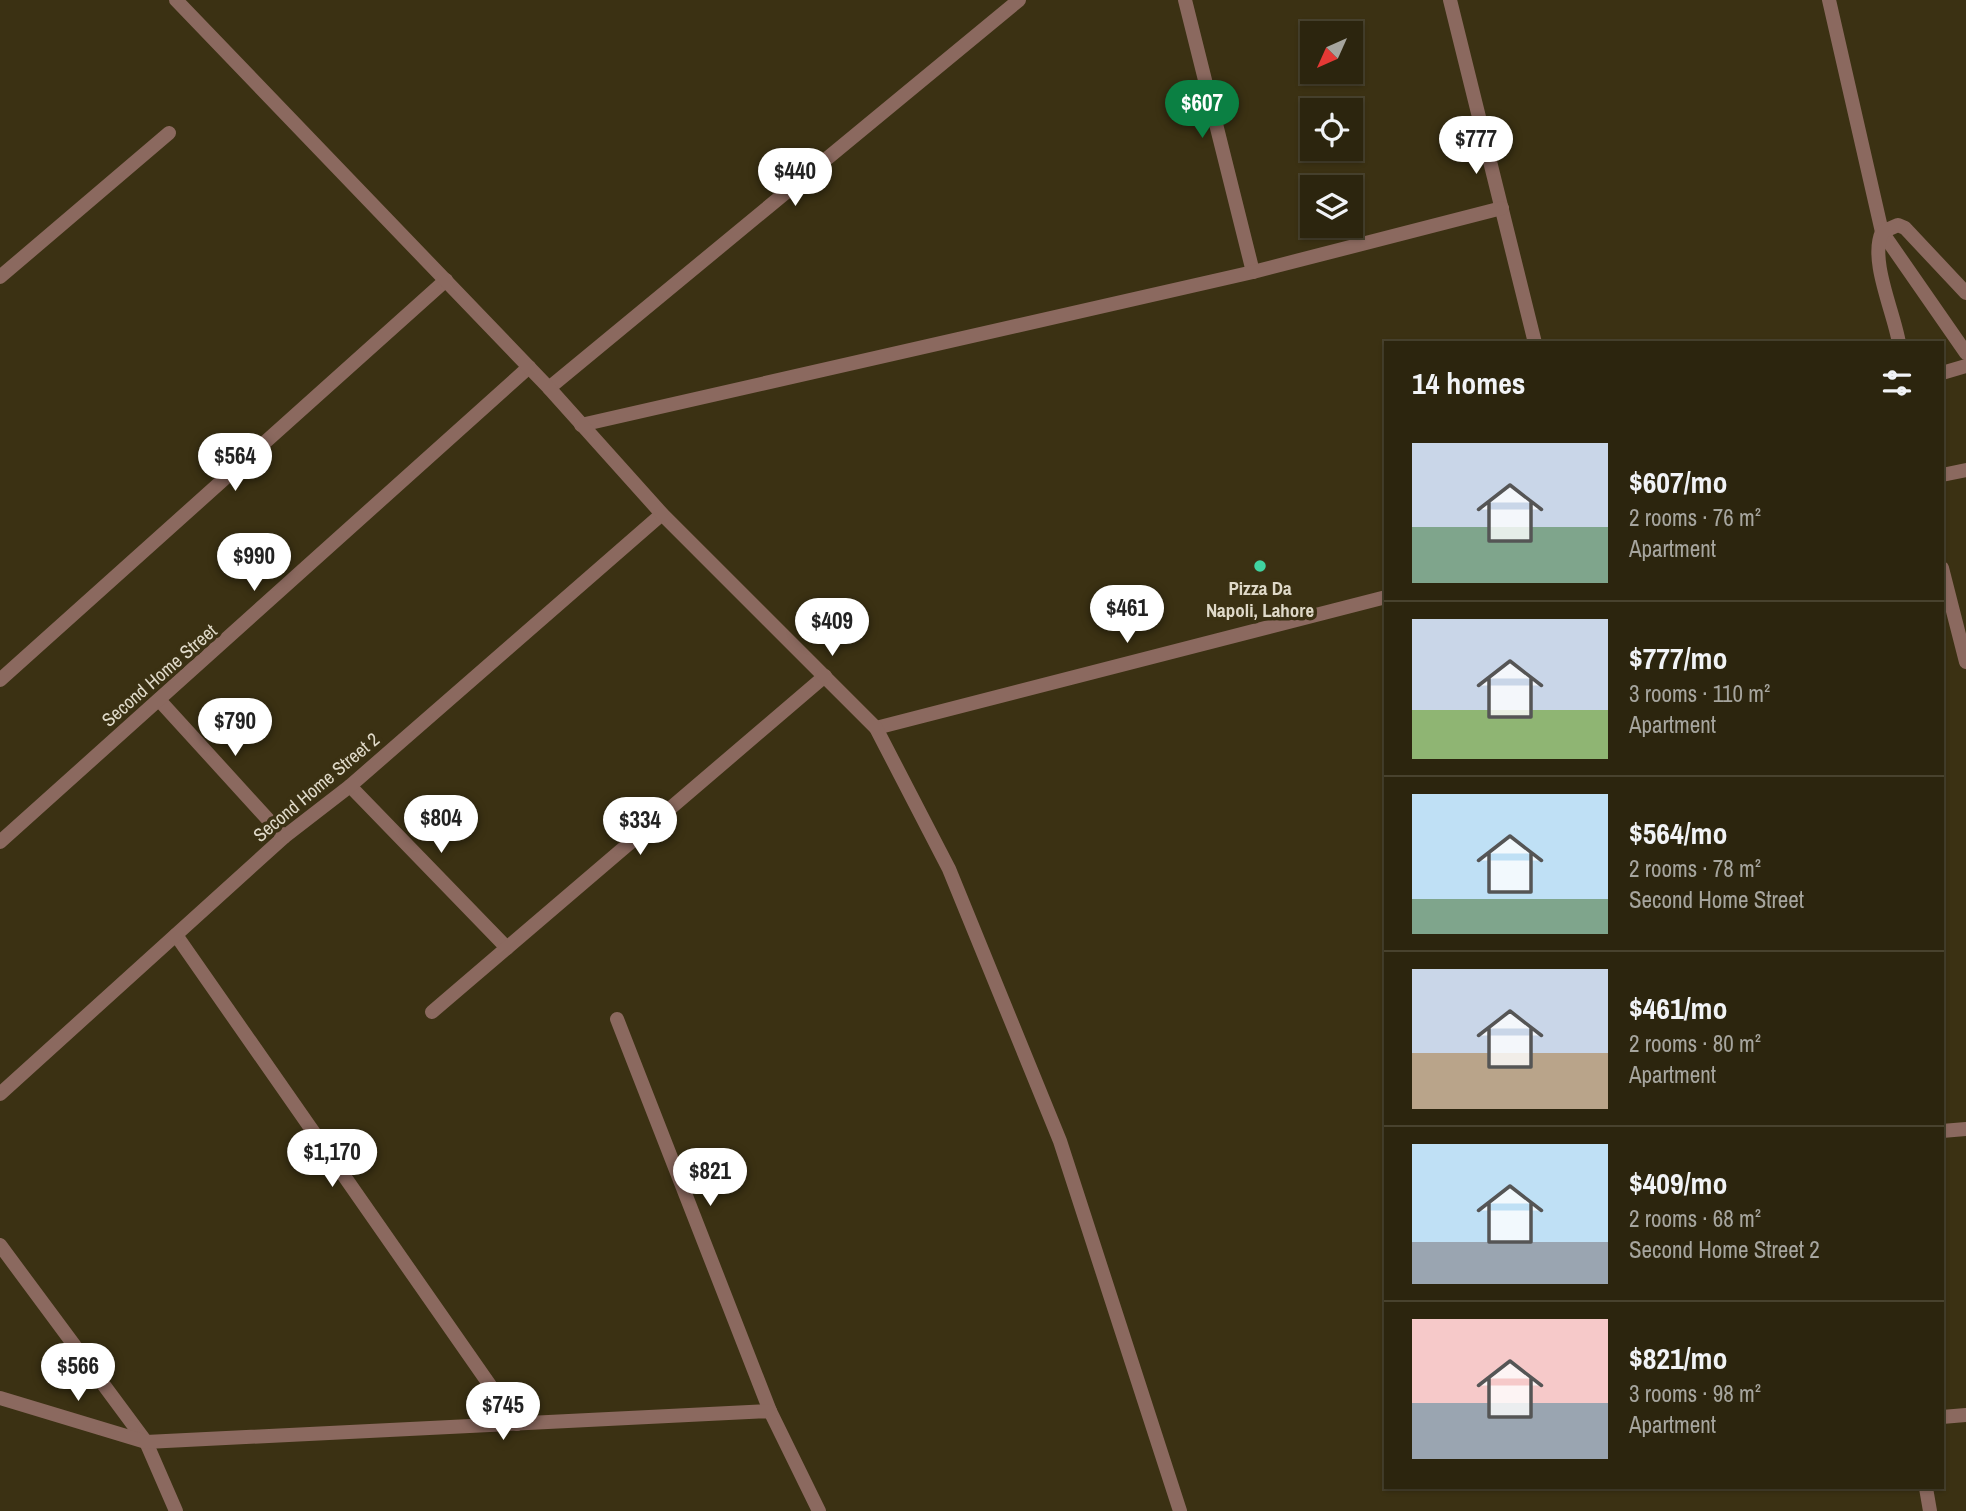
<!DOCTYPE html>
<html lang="en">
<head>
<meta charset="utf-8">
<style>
  body { margin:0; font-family:"Archivo Narrow",sans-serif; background:#342d17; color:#f1f3f6; height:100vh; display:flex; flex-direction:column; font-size:26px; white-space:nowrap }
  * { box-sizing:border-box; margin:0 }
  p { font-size:23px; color:#a6a59e }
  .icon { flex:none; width:38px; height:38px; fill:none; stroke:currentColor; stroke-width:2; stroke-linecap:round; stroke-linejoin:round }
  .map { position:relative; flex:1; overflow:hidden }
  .drawer { position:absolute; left:1384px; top:341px; width:560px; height:1148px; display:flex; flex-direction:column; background:#2c250e; border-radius:0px; box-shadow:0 2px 5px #0004,0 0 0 2px #48422e }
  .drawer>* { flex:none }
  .needle { width:46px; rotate:225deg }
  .controls { position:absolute; left:1300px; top:21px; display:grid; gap:14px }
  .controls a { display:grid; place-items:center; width:63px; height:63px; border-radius:0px; background:#2c250e; box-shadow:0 2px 5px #0004,0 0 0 2px #48422e; font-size:35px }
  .price { position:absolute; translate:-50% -60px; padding:0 16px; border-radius:24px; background:#fff; color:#222; font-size:23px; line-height:46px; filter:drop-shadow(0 2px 4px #0008) }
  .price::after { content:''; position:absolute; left:50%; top:42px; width:21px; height:16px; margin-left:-10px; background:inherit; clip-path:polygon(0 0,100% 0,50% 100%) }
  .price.selected { background:#0b8043; color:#fff }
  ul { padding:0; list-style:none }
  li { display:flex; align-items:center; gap:21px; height:175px; padding:0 28px }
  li+li { border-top:2px solid #48422e }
  li span { display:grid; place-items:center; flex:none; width:196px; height:140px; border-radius:0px; color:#555 }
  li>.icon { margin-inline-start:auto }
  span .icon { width:84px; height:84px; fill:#fffc; stroke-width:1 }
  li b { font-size:30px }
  h2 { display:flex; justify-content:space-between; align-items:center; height:84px; padding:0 28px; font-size:30px }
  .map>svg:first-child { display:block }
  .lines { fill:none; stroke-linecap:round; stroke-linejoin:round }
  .service { stroke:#8b695f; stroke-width:14 }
  .minor { stroke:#8b695f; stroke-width:14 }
  .tertiary { stroke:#8b695f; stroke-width:14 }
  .poi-dot { fill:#40d4a1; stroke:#3b3113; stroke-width:2.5 }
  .labels { text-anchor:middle; stroke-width:7; stroke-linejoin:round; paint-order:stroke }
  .poi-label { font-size:19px; font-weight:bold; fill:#dfd9c8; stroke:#3b3113 }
  .street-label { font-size:19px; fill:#dfd9c8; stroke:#3b3113 }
</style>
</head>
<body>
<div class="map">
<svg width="1966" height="1511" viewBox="0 0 1966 1511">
  <rect width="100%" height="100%" fill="#3b3113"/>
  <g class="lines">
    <!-- service -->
    <path class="service" d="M0,277L169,133"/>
    <!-- minor -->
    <g class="minor">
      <path d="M1185,0L1253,272"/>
      <path d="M1450,0L1535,343"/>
      <path d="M1829,0L1882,232L1966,353"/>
      <path d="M1899,343C1894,312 1869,260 1882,232L1898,225L1905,228L1966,293"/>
      <path d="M1942,373L1966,366"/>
      <path d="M549,388L1019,0"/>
      <path d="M581,425L1253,272L1502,208"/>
      <path d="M1942,475L1966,470"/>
      <path d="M1942,568L1966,662"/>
      <path d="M0,680L446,280"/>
      <path d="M160,701L284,837"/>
      <path d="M876,728L1386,597"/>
      <path d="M350,786L507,948"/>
      <path d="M0,842L529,367"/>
      <path d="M176,935L517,1424"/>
      <path d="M432,1012L825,676"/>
      <path d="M617,1019L770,1411"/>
      <path d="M0,1094L284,837L350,786L662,514"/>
      <path d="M1942,1131L1966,1129"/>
      <path d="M0,1245L146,1442L176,1511"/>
      <path d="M0,1398L146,1442L770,1411L819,1511"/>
      <path d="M1942,1417L1966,1415"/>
      <path d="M1926,1488L1930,1511"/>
    </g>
    <!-- tertiary -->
    <path class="tertiary" d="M176,0L549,388L662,514L876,728L949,869L1060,1141L1180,1511"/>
  </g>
  <!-- markers -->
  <circle class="poi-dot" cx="1260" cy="566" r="7"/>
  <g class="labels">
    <!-- poi labels -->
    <g class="poi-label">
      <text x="1260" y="595">Pizza Da<tspan x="1260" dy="22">Napoli, Lahore</tspan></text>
    </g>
    <!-- street labels -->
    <g class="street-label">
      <text transform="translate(159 675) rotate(-41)" y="7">Second Home Street</text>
      <text transform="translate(316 787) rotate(-40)" y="7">Second Home Street 2</text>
    </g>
  </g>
</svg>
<div class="controls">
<a><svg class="needle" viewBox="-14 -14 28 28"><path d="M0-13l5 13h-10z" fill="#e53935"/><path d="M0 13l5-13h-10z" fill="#a6a59e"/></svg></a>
<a><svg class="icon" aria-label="locate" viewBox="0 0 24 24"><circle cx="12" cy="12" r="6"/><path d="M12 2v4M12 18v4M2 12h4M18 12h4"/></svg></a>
<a><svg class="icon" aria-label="layers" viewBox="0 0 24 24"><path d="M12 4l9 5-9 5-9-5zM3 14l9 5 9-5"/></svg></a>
</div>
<b class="price selected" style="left:1202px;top:140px">$607</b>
<b class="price" style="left:1476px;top:176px">$777</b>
<b class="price" style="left:795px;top:208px">$440</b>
<b class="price" style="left:235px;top:493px">$564</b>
<b class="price" style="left:254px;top:593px">$990</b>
<b class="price" style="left:1127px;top:645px">$461</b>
<b class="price" style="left:832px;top:658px">$409</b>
<b class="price" style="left:235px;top:758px">$790</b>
<b class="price" style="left:441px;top:855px">$804</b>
<b class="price" style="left:640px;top:857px">$334</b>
<b class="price" style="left:332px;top:1189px">$1,170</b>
<b class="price" style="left:710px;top:1208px">$821</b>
<b class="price" style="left:78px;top:1403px">$566</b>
<b class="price" style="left:503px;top:1442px">$745</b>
<section class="drawer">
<h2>14 homes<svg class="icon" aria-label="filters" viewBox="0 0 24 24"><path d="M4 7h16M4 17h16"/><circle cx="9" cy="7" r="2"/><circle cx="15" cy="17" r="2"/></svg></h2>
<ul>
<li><span style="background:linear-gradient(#c9d6e8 60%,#7fa58c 0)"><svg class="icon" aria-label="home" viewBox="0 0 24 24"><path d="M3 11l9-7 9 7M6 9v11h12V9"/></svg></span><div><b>$607/mo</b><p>2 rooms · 76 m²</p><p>Apartment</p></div></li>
<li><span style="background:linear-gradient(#c9d6e8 65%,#8fb573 0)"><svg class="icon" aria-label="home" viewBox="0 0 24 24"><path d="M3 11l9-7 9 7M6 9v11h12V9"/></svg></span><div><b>$777/mo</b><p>3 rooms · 110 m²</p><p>Apartment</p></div></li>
<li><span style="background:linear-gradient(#bfe0f5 75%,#7fa58c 0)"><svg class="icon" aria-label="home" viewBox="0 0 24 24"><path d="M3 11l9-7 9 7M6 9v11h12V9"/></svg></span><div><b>$564/mo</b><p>2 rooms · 78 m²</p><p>Second Home Street</p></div></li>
<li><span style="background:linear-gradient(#c9d6e8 60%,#b9a48a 0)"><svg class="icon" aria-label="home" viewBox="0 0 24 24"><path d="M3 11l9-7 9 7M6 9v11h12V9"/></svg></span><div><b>$461/mo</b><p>2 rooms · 80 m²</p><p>Apartment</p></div></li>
<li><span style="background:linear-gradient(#bfe0f5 70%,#9aa5b1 0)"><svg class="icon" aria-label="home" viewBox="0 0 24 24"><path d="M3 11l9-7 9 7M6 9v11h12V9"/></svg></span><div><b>$409/mo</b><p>2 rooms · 68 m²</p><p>Second Home Street 2</p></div></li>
<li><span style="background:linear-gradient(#f6c9c9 60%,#9aa5b1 0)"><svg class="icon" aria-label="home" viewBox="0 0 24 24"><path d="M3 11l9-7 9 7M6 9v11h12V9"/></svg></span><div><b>$821/mo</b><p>3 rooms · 98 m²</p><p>Apartment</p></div></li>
</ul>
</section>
</div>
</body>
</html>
